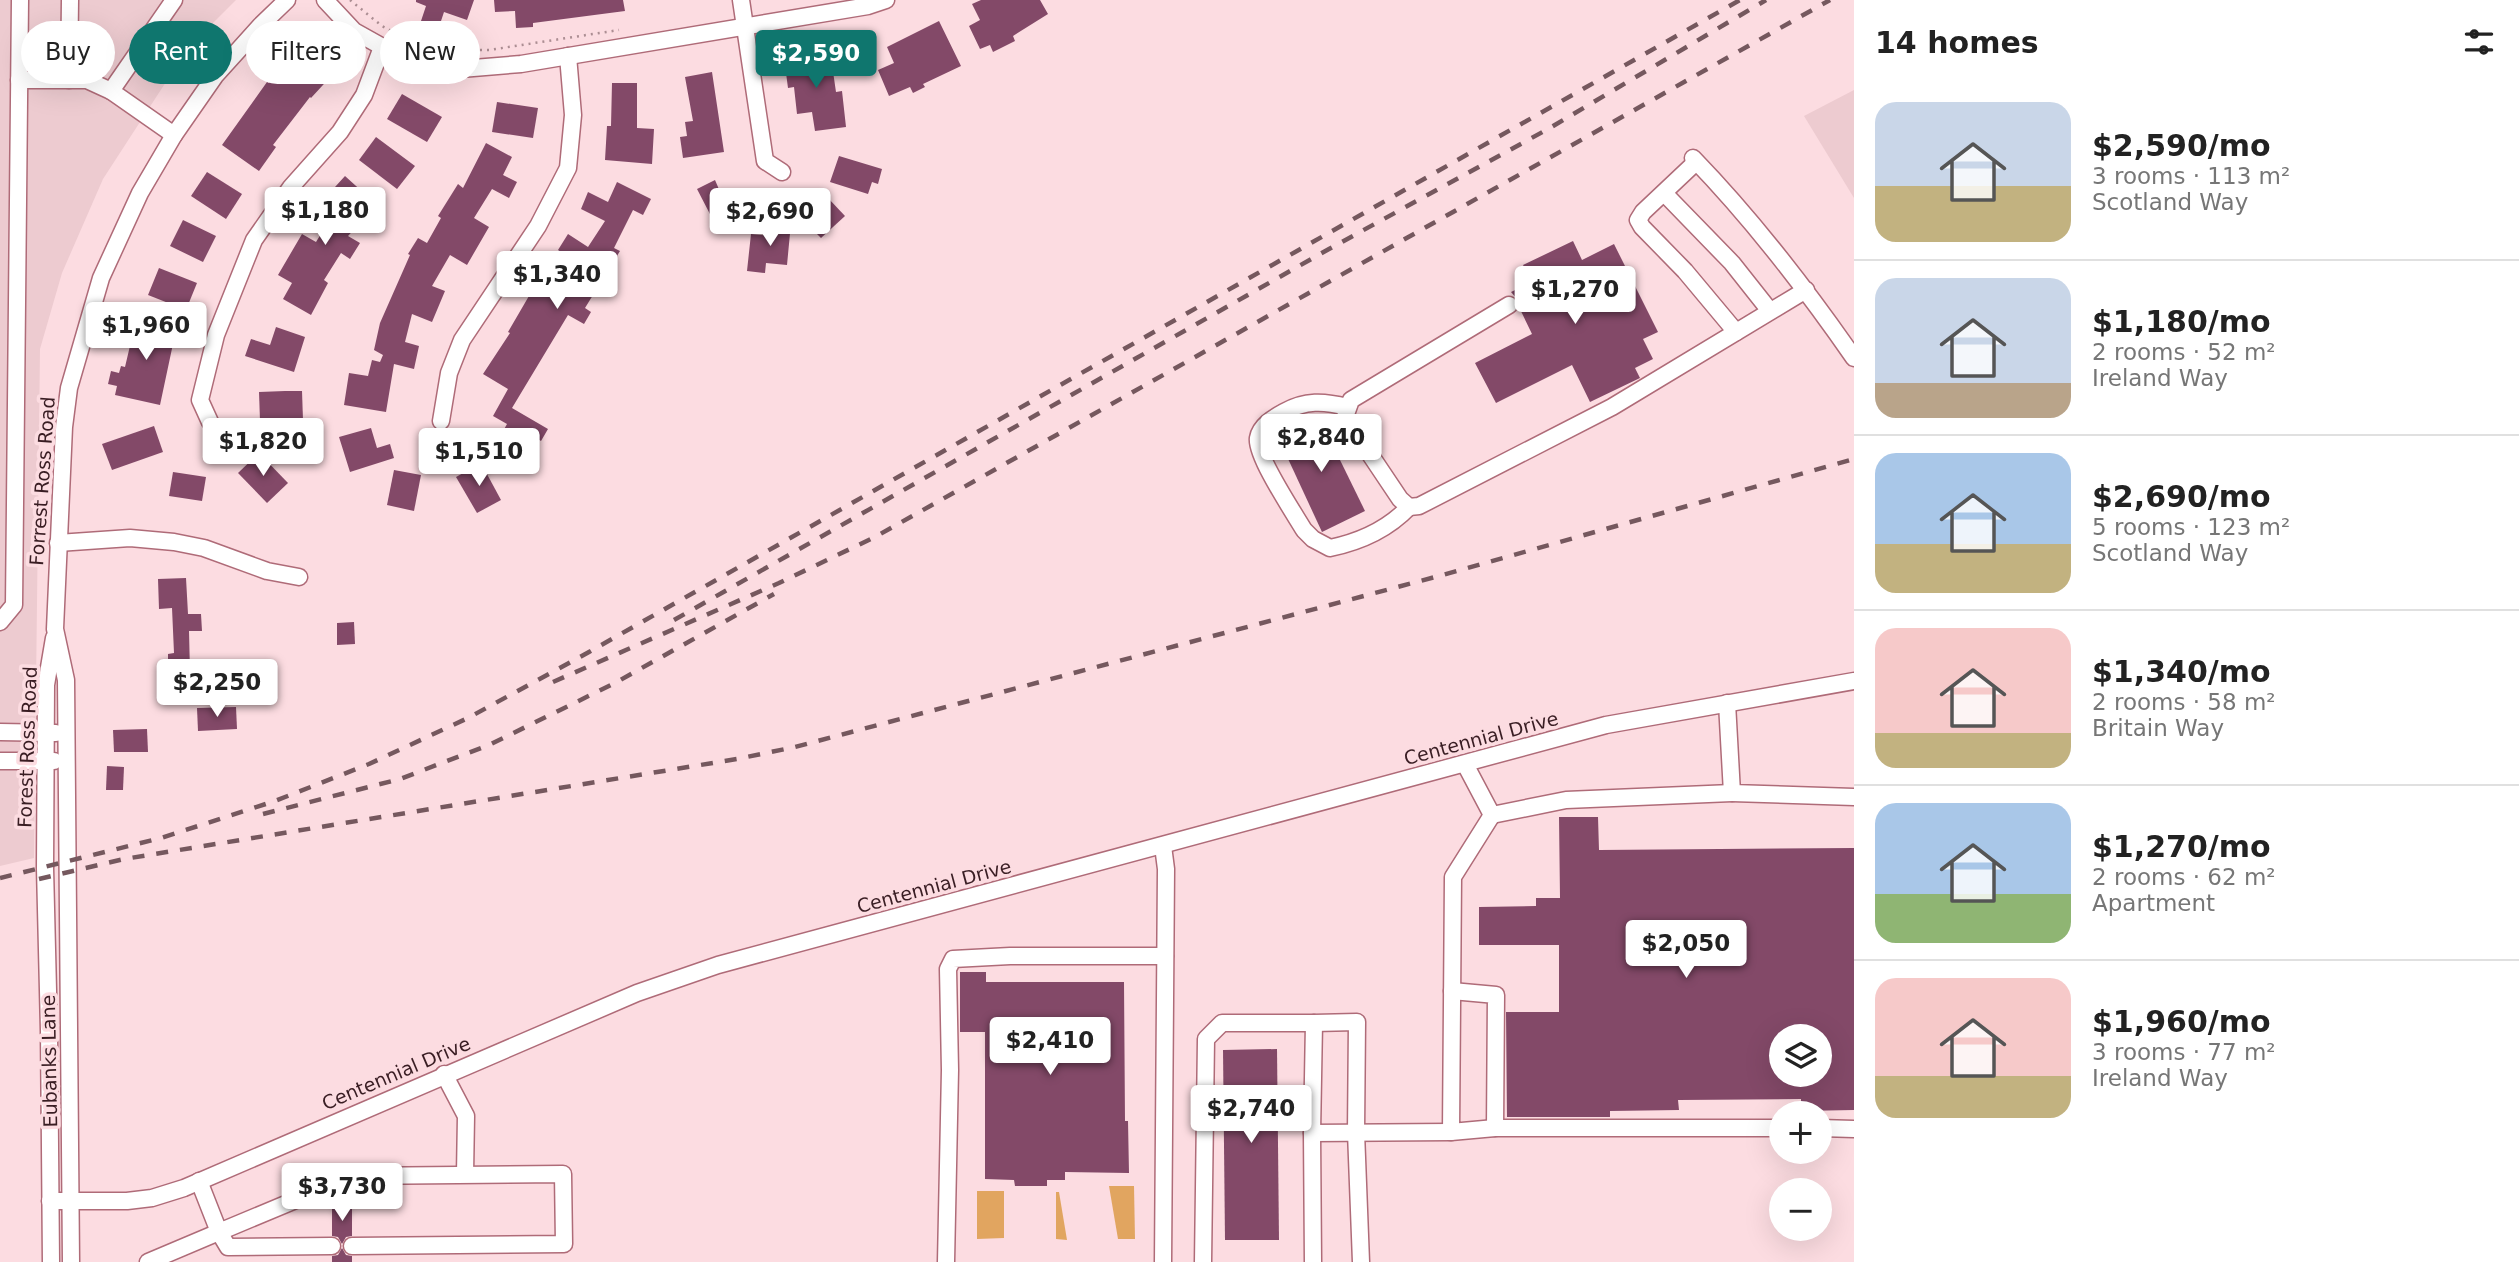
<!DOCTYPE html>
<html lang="en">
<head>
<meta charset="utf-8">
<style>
  body { margin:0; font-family:"DejaVu Sans",sans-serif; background:#f6f6f6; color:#222; height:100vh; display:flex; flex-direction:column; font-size:26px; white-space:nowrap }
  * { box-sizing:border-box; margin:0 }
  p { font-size:23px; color:#767676 }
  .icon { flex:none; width:38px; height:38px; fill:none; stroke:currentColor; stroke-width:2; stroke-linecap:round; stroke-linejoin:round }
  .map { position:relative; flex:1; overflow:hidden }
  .side { display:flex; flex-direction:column; background:#fff; width:665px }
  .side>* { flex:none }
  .guide { position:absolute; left:21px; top:21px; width:665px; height:63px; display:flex; gap:14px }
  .fabs { position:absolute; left:1769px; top:1024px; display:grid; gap:14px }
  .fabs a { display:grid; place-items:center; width:63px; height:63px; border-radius:50%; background:#fff; box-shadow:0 7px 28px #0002; font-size:35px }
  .price { position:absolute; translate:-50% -60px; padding:0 16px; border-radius:7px; background:#fff; color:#222; font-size:23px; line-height:46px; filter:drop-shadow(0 2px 4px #0008) }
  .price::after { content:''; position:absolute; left:50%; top:42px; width:21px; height:16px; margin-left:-10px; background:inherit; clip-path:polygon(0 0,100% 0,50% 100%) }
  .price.on { background:#0f766e; color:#fff }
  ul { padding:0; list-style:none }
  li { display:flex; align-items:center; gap:21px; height:175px; padding:0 21px }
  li+li { border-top:2px solid #e0e0e0 }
  li span { display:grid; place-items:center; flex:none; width:196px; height:140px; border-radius:21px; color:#555 }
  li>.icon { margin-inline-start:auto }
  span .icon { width:84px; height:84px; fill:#fffc; stroke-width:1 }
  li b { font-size:30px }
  h2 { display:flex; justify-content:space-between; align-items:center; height:84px; padding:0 21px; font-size:30px }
  .pill { padding:0 24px; border-radius:32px; background:#fff; box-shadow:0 7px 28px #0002; font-size:24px; line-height:63px }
  .pill.on { background:#0f766e; color:#fff }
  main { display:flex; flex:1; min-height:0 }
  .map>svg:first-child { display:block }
  .built { fill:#edcbd0 }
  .green { fill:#e1a560 }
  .building { fill:#834968; fill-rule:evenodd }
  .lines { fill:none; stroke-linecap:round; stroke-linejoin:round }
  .minor-casing { stroke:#af6b78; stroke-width:19 }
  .path { stroke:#ac8e93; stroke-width:2.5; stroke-dasharray:2 5; stroke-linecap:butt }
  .minor { stroke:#fff; stroke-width:16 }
  .rail { stroke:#75585e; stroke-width:4.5; stroke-dasharray:12 12; stroke-linecap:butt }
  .labels { text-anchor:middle; stroke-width:7; stroke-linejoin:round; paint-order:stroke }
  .street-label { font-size:19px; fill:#391d23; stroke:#fcdce1 }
</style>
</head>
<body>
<main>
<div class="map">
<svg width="1854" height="1262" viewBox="0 0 1854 1262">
  <rect width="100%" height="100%" fill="#fcdce1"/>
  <!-- built -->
  <g class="built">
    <path d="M0,0H236L188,48L103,179L62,273L40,349L34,858L0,866Z"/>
    <path d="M1854,90V198L1804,116Z"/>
  </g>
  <!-- green -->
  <g class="green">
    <path d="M1109,1186H1134L1135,1239H1118Z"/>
    <path d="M977,1191H1004V1238L977,1239Z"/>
    <path d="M1056,1192H1059L1067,1240L1056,1239Z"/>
  </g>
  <!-- building -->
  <g class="building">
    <path d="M416,0H474L467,20L444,12L438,30L420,24L426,6L416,2Z"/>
    <path d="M494,0H623L625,11L533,23V27L516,28L515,11L495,12Z"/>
    <path d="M981,0H1040L1048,14L1013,36L1015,41L993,52L990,45L980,49L969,26L980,20L972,4Z"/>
    <path d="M939,21L961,66L923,84L925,87L913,93L910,87L889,96L878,70L894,63L887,47Z"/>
    <path d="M302,45L334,73L311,98L310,97L273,145L276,147L259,171L222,145L267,82L269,83Z"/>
    <path d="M830,51L836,92L842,91L846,127L815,131L812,112L797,114L794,87L788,88L784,58Z"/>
    <path d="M712,72L724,152L683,158L680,137L687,136L685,122L693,121L685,77Z"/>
    <path d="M612,83H637V128L654,129L652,164L605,160L607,126H611Z"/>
    <path d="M402,94L442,117L427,142L387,119Z"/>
    <path d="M497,102L538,108L533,138L492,132Z"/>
    <path d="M376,137L415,166L397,189L359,160Z"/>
    <path d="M486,143L512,157L503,175L517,182L509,198L492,189L474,218L489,227L467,265L450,255L432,286L445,291L432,322L412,314L405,342L419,346L414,369L394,364L386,412L344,405L349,373L368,376L372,360L380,362L383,355L374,350L380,323L410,255L408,254L418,238L427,243L441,218L438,216L458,184L463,188Z"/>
    <path d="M839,156L882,169L878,184L872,182L868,194L830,182Z"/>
    <path d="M207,172L242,194L226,219L191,196Z"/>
    <path d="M345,176L377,205L348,236L360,243L350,259L341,253L324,280L328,283L311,315L283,299L292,283L278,275L302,234L316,242L337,208L325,198Z"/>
    <path d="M715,180L721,194L733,188L741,204L712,218L697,189Z"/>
    <path d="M617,182L651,199L643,215L633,210L614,248L620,251L585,308L591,312L584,324L568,315L512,408L548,429L541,441L534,437L522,457L497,442L507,424L493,416L508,389L483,374L510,333L508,332L540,277L561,289L576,262L558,250L568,234L588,247L605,221L581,209L588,192L608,202Z"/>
    <path d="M828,198L845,216L821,238L804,221Z"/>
    <path d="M183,220L216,236L203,262L170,246Z"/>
    <path d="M775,222L791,223L787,265L766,263L765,273L747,271L751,234L773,236Z"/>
    <path d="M1573,241L1582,260L1614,244L1658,332L1643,339L1653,359L1635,368L1640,378L1590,402L1572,365L1496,403L1475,363L1532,334L1519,307L1518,300L1511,292L1532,282L1523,265Z"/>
    <path d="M159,268L197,283L186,310L148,295Z"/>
    <path d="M137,316L177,325L160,405L115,395L117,386L108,384L111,371L119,373L121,366L125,367Z"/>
    <path d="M276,327L305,337L294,372L245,356L251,339L270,345Z"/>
    <path d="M285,391H302L303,420L260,421L259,392Z"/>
    <path d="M1318,415L1365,511L1322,532L1277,435Z"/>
    <path d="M154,426L163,452L112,470L102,444Z"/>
    <path d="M371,428L377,448L390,444L394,458L350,472L339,437Z"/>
    <path d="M259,453L288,483L267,503L238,473Z"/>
    <path d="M481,463L501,500L477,513L456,477Z"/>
    <path d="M394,470L421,475L414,511L387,505Z"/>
    <path d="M173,472L206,477L202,501L169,496Z"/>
    <path d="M186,578L188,614H201L202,631H189L190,672H168V654L174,653L172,608L159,609L158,579Z"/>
    <path d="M354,622L355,644L337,645V623Z"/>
    <path d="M236,707L237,729L198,731L197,708Z"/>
    <path d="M147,729L148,752H114L113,730Z"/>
    <path d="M107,766L124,767L123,790H106Z"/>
    <path d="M1559,817H1598L1599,850L1854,848V1110L1801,1111V1099L1678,1100L1679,1110L1610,1111V1117H1507L1506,1012H1559V945H1479V907L1536,906V898H1560ZM1782,1036H1820V1074H1782Z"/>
    <path d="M960,972H986V982H1124L1125,1121H1128L1129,1173L1065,1172V1180H1047V1186H1015L1014,1180L985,1179V1032H960Z"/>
    <path d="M1277,1049L1279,1240H1225L1223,1050Z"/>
    <path d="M332,1207H352V1236L346,1237L342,1244L338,1237L332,1236Z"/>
    <path d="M342,1248L346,1255L352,1256V1262H332V1256L338,1255Z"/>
  </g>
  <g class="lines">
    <!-- minor casing -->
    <g class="minor-casing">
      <g id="minor">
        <path d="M325,0L354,31L397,55L461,69L521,64L868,6L886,0"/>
        <path d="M741,0L765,161L782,172"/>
        <path d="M19,80H87L111,91"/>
        <path d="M69,80L70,0"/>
        <path d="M174,135L111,91L174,0"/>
        <path d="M1693,158C1754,221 1804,286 1854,358"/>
        <path d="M1696,162L1643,212L1638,220L1642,227L1685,271L1736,332"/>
        <path d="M1664,193L1732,263L1770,311"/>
        <path d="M1509,305L1351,400L1345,417L1400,499L1409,507L1419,506L1612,407L1806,290"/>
        <path d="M1347,407C1324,401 1305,400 1284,412C1273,418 1260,426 1258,438C1255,455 1294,513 1304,530L1313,539L1330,548C1359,542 1388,529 1409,507"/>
        <path d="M441,421L449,373L462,340L538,226L568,168L573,115L568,56"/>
        <path d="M210,422L200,400L216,335L254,240L291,187L340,132L364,95L382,47"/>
        <path d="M58,543L130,538L174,542L204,548L267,571L299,577"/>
        <path d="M0,622L14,605L20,0"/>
        <path d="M1727,703L1732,793L1854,797"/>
        <path d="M0,732L56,733"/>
        <path d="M0,761H54"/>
        <path d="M1465,764L1492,815L1453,877L1451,1132L1495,1128H1782"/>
        <path d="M1492,815L1566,800L1732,793"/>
        <path d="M1452,991L1496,995L1495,1128"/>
        <path d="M1314,1023L1357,1022L1356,1132L1361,1262"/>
        <path d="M444,1074L466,1116L465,1174"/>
        <path d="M1820,1128L1854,1129"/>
        <path d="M1312,1133L1313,1262"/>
        <path d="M199,1181L219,1232L353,1176L563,1174L564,1244L352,1246"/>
        <path d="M50,1201H127L152,1198L184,1188L637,993L718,965L1606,725L1854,681"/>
        <path d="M51,1262L49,1031L45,868L46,685L54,638"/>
        <path d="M71,1262L66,680L55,629L64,427L69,388L101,278L140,193L174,135L215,76L260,26L287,0"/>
        <path d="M148,1262L219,1232L228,1247L332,1246"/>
        <path d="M946,1262L950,1070L948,969L953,959L1010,956H1165"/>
        <path d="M1163,1262L1166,869L1163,846"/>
        <path d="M1203,1262L1206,1039L1222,1023H1314L1312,1133L1451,1132"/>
      </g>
    </g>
    <!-- path -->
    <g class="path">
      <path d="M350,0L382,26L411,41"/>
      <path d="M452,50H489L619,30"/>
    </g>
    <!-- minor -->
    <use href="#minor" class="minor"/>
    <!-- rail -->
    <g class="rail">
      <path d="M674,620L1329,249L1548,129L1766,0"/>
      <path d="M553,682L779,583L875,537L1830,0"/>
      <path d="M263,814L400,779L489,745L615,683L774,594"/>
      <path d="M0,878L161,838L275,801L369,764L468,718L589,652L1740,0"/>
      <path d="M39,879L124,859L737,759L795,747L1439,576L1854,459"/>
    </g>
  </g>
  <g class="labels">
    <!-- street labels -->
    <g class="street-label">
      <text transform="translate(42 481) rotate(-86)" y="7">Forrest Ross Road</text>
      <text transform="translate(1481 738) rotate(-15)" y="7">Centennial Drive</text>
      <text transform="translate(27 747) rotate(-88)" y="7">Forest Ross Road</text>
      <text transform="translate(934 886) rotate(-15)" y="7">Centennial Drive</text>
      <text transform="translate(49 1061) rotate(-91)" y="7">Eubanks Lane</text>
      <text transform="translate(396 1073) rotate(-23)" y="7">Centennial Drive</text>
    </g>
  </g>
</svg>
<div class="fabs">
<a><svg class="icon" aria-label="layers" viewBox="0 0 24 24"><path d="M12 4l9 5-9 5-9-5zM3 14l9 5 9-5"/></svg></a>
<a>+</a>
<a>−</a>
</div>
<b class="price on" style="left:816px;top:90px">$2,590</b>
<b class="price" style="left:325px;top:247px">$1,180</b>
<b class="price" style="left:770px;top:248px">$2,690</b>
<b class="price" style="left:557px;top:311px">$1,340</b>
<b class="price" style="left:1575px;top:326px">$1,270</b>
<b class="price" style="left:146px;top:362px">$1,960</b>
<b class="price" style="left:1321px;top:474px">$2,840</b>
<b class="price" style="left:263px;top:478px">$1,820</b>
<b class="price" style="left:479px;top:488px">$1,510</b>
<b class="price" style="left:217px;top:719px">$2,250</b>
<b class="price" style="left:1686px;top:980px">$2,050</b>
<b class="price" style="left:1050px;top:1077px">$2,410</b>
<b class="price" style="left:1251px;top:1145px">$2,740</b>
<b class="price" style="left:342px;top:1223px">$3,730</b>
<div class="guide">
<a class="pill">Buy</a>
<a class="pill on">Rent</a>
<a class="pill">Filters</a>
<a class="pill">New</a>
</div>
</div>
<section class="side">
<h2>14 homes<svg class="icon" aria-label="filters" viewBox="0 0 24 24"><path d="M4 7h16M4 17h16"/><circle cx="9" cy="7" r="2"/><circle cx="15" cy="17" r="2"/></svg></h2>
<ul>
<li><span style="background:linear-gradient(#c9d6e8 60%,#c2b280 0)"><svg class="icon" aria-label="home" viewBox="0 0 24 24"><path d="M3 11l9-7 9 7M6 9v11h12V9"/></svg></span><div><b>$2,590/mo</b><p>3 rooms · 113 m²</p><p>Scotland Way</p></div></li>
<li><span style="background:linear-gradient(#c9d6e8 75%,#b9a48a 0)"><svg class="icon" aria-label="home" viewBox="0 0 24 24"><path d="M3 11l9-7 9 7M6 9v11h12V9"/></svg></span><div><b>$1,180/mo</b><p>2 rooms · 52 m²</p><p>Ireland Way</p></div></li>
<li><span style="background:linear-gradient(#a9c7e8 65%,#c2b280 0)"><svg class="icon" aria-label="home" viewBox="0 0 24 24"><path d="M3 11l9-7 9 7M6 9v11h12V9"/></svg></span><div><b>$2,690/mo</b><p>5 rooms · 123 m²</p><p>Scotland Way</p></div></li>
<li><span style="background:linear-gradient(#f6c9c9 75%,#c2b280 0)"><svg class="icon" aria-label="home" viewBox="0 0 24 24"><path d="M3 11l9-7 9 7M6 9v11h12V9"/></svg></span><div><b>$1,340/mo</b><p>2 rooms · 58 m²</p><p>Britain Way</p></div></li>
<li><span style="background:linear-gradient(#a9c7e8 65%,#8fb573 0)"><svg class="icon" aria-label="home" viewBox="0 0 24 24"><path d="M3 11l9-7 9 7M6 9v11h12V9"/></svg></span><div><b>$1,270/mo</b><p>2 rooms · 62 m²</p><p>Apartment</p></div></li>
<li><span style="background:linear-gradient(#f6c9c9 70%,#c2b280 0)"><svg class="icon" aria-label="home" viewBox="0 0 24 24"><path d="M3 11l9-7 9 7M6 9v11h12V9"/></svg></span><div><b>$1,960/mo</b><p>3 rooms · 77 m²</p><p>Ireland Way</p></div></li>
</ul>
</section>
</main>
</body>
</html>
